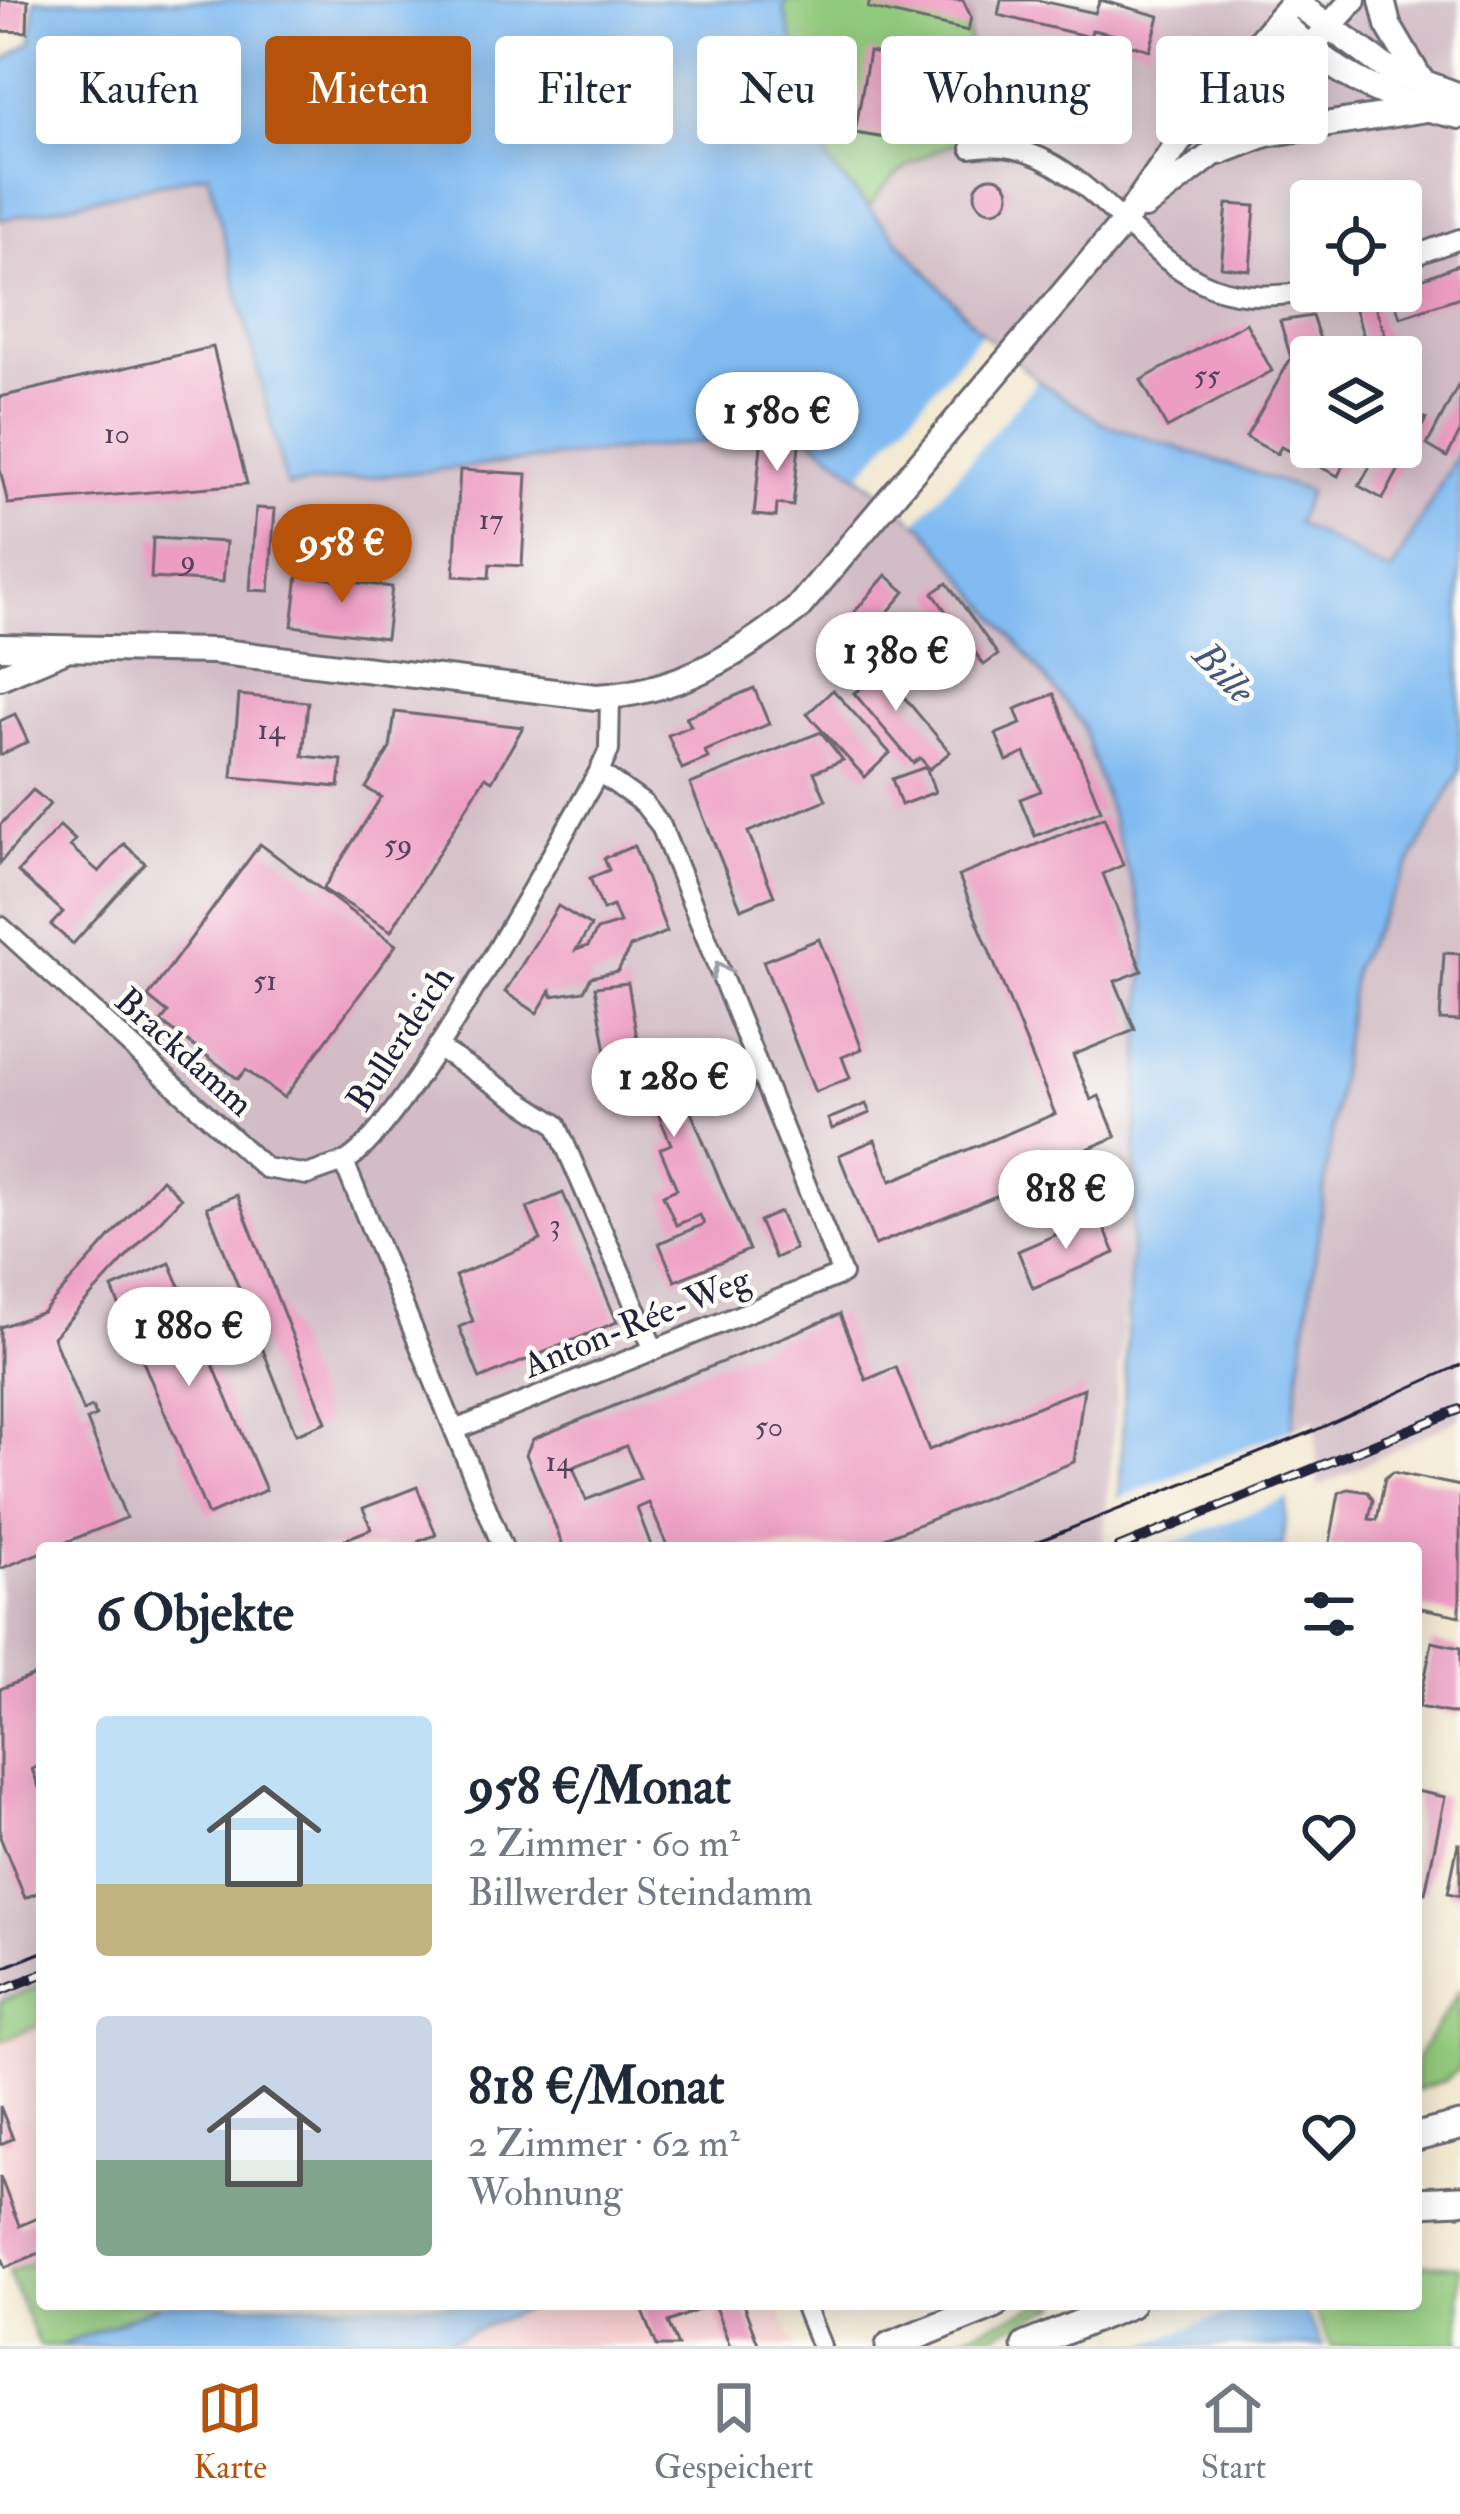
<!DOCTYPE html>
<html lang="de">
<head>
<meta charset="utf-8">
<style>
  body { margin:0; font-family:"IM FELL Double Pica",serif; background:#f2f2f3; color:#1f2937; height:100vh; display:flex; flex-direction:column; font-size:45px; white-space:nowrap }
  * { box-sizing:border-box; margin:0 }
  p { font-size:39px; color:#747a83 }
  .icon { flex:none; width:66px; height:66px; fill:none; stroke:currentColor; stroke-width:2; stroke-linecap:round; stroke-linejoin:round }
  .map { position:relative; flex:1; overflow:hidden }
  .panel { position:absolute; left:36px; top:1542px; width:1386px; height:768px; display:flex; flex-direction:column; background:#fff; border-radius:12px; box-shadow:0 6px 30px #0003 }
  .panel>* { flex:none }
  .banner { position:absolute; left:36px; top:36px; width:1389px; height:108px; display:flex; gap:24px }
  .fabs { position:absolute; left:1290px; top:180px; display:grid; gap:24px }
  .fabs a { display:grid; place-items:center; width:132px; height:132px; border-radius:12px; background:#fff; box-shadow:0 6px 30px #0003; font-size:60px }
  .price { position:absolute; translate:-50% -102px; padding:0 27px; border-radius:42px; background:#fff; color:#222; font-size:39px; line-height:78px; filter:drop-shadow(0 3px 6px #0008) }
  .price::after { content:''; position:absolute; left:50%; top:72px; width:36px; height:27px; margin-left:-18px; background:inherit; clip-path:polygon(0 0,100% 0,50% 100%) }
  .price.selected { background:#b45309; color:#fff }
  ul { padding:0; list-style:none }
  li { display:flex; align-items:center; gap:36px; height:300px; padding:0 60px }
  li span { display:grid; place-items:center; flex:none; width:336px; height:240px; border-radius:12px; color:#555 }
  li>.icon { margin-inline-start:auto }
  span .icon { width:144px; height:144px; fill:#fffc; stroke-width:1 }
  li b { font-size:51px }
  h2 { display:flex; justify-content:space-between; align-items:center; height:144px; padding:0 60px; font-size:51px }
  .tag { padding:0 42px; border-radius:12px; background:#fff; box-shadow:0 6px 30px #0003; font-size:42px; line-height:108px }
  .tag.selected { background:#b45309; color:#fff }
  .tab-bar { display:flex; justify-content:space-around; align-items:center; height:168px; border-top:3px solid #e0e1e3; background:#fff; font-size:33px; color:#747a83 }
  .tab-bar a { display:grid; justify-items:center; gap:6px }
  .tab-bar .selected { color:#b45309 }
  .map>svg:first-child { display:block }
  .built { fill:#f7cfd1 }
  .industrial { fill:#d2bdc6; fill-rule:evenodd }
  .green { fill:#92ca7d; stroke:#5a765c; stroke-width:3 }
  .water { fill:#81bbf2; stroke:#526e96; stroke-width:3 }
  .pier { fill:#f3e9d1 }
  .building { fill:#ed9cc2; fill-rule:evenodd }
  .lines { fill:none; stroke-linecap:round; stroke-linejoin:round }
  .street-casing { stroke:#6b6870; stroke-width:24 }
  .secondary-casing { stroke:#6b6870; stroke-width:30 }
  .primary-casing { stroke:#6b6870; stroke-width:33 }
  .street { stroke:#fff; stroke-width:18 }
  .secondary { stroke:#fff; stroke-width:24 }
  .primary { stroke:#fff; stroke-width:27 }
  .tram { stroke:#22223b; stroke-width:3 }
  .rail-casing { stroke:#22223b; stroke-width:10 }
  .rail { stroke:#fdfcf7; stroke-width:6; stroke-dasharray:18; stroke-linecap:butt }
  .oneway { stroke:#9c9ca7 }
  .labels { text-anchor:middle; stroke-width:9; stroke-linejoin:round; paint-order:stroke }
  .number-label { font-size:30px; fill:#55405d }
  .street-label { font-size:36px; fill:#22223b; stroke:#fdfcf7 }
  .water-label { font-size:39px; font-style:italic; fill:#43587b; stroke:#fdfcf7 }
</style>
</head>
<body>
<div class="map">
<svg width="1460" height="2346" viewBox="0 0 1460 2346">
  <rect width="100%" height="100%" fill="#fdfcf7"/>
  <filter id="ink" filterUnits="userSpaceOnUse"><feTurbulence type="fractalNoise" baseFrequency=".00833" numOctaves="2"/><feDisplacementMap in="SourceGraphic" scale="24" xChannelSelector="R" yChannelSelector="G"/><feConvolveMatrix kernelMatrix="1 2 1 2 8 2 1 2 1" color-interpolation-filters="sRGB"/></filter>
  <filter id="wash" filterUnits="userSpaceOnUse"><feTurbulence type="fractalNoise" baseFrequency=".004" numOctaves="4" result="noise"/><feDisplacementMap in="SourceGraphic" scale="48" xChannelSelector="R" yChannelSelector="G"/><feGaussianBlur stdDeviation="2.7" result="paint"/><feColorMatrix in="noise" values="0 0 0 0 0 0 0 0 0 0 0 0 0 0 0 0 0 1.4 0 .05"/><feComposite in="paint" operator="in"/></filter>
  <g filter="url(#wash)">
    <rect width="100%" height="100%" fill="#f3e9d1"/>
    <!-- built -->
    <g class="built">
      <path d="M42,2024V2258L8,2272L0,2253V2041Z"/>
      <path d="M539,2304H778L795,2346H436Z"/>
    </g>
    <!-- industrial -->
    <g class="industrial">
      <path d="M786,0H1460V450L1392,573L1295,523L1309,490L1104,424L1037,381L981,333L829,164ZM1311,201H1401V291H1311ZM1311,357H1401V447H1311Z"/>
      <path d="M208,172L287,486L811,432L925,529L1082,724L1146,927L1127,1281L1103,1548H42V1985L0,2002V220Z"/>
      <path d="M1460,771V1418L1318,1487L1315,1419L1292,1429L1354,967Z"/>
    </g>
    <!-- green -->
    <g class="green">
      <path d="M786,0H962L971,17L968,31L984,135C938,147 895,164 869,207L829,164L784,11Z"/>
      <path d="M42,1985V2024L0,2041V2002Z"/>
      <path d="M1460,1990V2068L1445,2081L1416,2090V2059Z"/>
      <path d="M42,2258V2304H162L59,2346H39L8,2272Z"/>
      <path d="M1416,2264L1460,2266V2346H1331L1312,2304H1416Z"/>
      <path d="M1040,2304H1061L969,2346H939Z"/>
    </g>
    <!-- water -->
    <g class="water">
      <path d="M35,0H786L784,11L829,164L982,333L1037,380L1104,424L1309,491L1296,523L1391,573L1460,450V771L1354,967L1292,1429L1283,1548H1117L1146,927L1082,724L925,528L803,431L287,486L208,173L0,220V62L31,42Z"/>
      <path d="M164,2304H539L436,2346H59Z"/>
      <path d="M1107,2304H1301L1323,2346H1122Z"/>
    </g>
    <!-- pier -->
    <g class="pier">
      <path d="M981,333L1037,381L917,522L861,474Z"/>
      <path d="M1298,1426L1293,1496L1160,1548H1111L1112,1501Z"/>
      <path d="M1105,2304H1251L1142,2346H1121Z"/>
    </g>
    <g id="blocks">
      <!-- building -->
      <g class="building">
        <path d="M0,0H28L27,32L0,31Z"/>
        <path d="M870,0H963L971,17L968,31L868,8Z"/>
        <path d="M1001,0H1037L1095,13L1100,0L1159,16L1150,50L1119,42L1120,36L1092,30L1090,37L998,15Z"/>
        <path d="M869,52L941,64L932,120L896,114L892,139L855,133Z"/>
        <circle cx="992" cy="194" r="17"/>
        <path d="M1227,204L1255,206L1250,270L1221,267Z"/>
        <path d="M1460,264V297L1400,317L1391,291Z"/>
        <path d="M1372,297L1393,357H1364L1368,349L1353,304Z"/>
        <path d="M1312,316L1326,357H1311V447H1352L1338,476L1281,447L1277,454L1246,437L1291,358L1280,321Z"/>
        <path d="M1246,323L1272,371L1167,428L1141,380Z"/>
        <path d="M213,347L247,484L8,504L0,469V397Z"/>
        <path d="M1460,382V432L1447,457L1427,445Z"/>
        <path d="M1401,406L1426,419L1383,499L1359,486L1381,447H1401Z"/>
        <path d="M809,407L813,418L808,421L762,422L761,408Z"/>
        <path d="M800,435L793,506L777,504L776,517L754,515L762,436Z"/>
        <path d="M460,470L527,474L522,566L490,564L489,578L454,576Z"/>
        <path d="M256,508L275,509L269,591L250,590Z"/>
        <path d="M153,538L226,542L223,582L151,578Z"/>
        <path d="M298,575L392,587L386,638L292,626Z"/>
        <path d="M886,575L905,592L870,633L851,616Z"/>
        <path d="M947,583L998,655L984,665L933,593Z"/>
        <path d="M868,654L950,752L930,769L920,758L913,763L854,693L861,688L847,671Z"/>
        <path d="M754,688L769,724L705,751L708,758L682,769L668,735L691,726L686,717Z"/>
        <path d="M833,690L890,753L865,777L807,714Z"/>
        <path d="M1054,694L1101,810L1035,836L1020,799L1041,791L1025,753L1007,761L996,734L1021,724L1015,709Z"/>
        <path d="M239,695L308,702L303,756L342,760L339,787L232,777Z"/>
        <path d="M395,712L523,727L492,781L485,777L391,931L323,889L381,797L366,788L390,748Z"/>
        <path d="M15,714L28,742L0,755V721Z"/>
        <path d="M821,732L843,760L814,772L826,800L748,832L774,896L741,909L690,784Z"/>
        <path d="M926,767L935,792L901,805L892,779Z"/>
        <path d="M33,790L50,804L0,863V825Z"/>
        <path d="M1104,817L1123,865L1103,874L1142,971L1115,981L1135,1030L1073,1055L1091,1100L1099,1096L1116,1137L1087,1149L1090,1158L875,1245L839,1155L875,1140L891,1181L1055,1114L959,876Z"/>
        <path d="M60,826L75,840L70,846L99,872L124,844L145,863L73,944L51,925L63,912L18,872Z"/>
        <path d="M260,844L396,945L284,1098L246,1070L238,1079L161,1022L168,1013L148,997Z"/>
        <path d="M634,846L667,932L630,947L618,971L591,977L584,991L552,996L551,990L537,1013L505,992L558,906L591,926L576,950L588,946L597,930L620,923L613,906L603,910L590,878L609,870L604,858Z"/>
        <path d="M819,939L862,1049L842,1057L850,1078L815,1092L763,961Z"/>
        <path d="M1444,953L1460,954V1021L1440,1020Z"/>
        <path d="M628,983L642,1070L692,1048L706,1083L683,1093L749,1250L675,1281L659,1243L704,1224L700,1215L676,1225L663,1195L677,1189L660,1149L671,1144L653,1102L637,1109L623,1076L611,1081L595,987Z"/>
        <path d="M866,1104L870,1113L832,1129L828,1119Z"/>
        <path d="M162,1179L181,1198L53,1337L83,1411L92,1407L96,1416L87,1420L126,1518L0,1569V1327L43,1312Z"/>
        <path d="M563,1193L617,1322L480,1379L459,1327L473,1321L455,1276L541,1240L527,1208Z"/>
        <path d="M237,1195L326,1422L296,1434L207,1207Z"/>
        <path d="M780,1212L795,1249L775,1258L759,1221Z"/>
        <path d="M1099,1216L1115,1253L1033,1288L1018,1251Z"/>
        <path d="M170,1263L266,1490L208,1515L112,1288Z"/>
        <path d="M840,1314L866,1380L896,1367L929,1450L1084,1388L1074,1462L860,1548H668L649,1503L637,1508L652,1548H564L526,1454L533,1439ZM626,1446L640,1478L586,1500L573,1467Z"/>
        <path d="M1393,1472L1460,1486V1616L1416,1607V1548H1329L1339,1493L1348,1489L1368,1492L1373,1500L1369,1519L1377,1520L1385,1478Z"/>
        <path d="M417,1487L436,1535L419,1541L421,1548H324L371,1529L363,1508Z"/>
        <path d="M1432,1642L1460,1648V1715L1419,1707Z"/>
        <path d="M42,1672V1765L32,1769L42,1795V1891L25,1898L0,1837V1689Z"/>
        <path d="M1416,1791L1445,1797L1425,1893L1416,1891Z"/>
        <path d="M1458,1844H1460V1896L1448,1893Z"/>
        <path d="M0,2106L13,2139L0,2144Z"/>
        <path d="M0,2176L19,2226L42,2216V2252L6,2267L0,2253Z"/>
        <path d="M640,2304H713L668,2322L678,2346H657Z"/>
        <path d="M714,2304H743L759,2346H730Z"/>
      </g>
    </g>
  </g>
  <g filter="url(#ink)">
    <use href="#blocks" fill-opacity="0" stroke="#6b6870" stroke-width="3"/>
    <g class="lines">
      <!-- street casing -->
      <g class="street-casing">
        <g id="street">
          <path d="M971,148C1074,130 1128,255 1213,287C1245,299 1281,296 1314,291"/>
          <path d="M1401,260L1460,239"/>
          <path d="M0,926L265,1168L307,1175L344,1162"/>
          <path d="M437,1047L556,1124L654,1350"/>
          <path d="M455,1430L842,1274L661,826L644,804L599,772"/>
          <path d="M503,1548L344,1162C403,1133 556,844 599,772L609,750L610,696"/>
          <path d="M804,2304L821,2346"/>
        </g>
      </g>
      <!-- secondary casing -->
      <g class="secondary-casing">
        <g id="secondary">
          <path d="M1382,0L1388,25L1423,84"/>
          <path d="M1294,1L1389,70L1460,96"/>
          <path d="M1279,19C1329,73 1389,102 1460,116"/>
          <path d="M1219,152L1266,134L1427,109"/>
          <path d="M1145,206L1211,155L1353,0"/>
          <path d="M0,647L214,651L596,697C676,693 736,657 797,609L1124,222L1197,115L1295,0"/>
          <path d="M0,677L62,651"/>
        </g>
      </g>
      <!-- primary casing -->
      <g class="primary-casing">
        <g id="primary">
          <path d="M1416,2137L1460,2126"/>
          <path d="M1416,2202L1460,2200"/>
          <path d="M890,2346L994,2304"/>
          <path d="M1026,2346L1129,2304"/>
        </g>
      </g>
      <!-- street -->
      <use href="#street" class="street"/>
      <!-- secondary -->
      <use href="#secondary" class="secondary"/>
      <!-- primary -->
      <use href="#primary" class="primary"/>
      <!-- tram -->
      <g class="tram">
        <path d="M1022,1548L1316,1430L1460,1365"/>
        <path d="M0,1969L42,1952"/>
      </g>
      <!-- rail casing -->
      <g class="rail-casing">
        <g id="rail">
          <path d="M1118,1548L1460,1409"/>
          <path d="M0,1991L42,1974"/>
        </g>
      </g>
      <!-- rail -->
      <use href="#rail" class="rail"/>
    </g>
    <!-- one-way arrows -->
    <defs><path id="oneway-chevron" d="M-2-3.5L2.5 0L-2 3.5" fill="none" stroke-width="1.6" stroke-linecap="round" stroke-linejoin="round" transform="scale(3)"/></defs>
    <use class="oneway" href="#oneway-chevron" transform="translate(720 970) rotate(-112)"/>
  </g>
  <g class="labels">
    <!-- number labels -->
    <g class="number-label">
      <text x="1207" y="385">55</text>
      <text x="117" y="443">10</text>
      <text x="491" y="529">17</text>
      <text x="188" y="570">9</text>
      <text x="271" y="739">14</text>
      <text x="398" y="854">59</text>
      <text x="265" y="990">51</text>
      <text x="555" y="1234">3</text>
      <text x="769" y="1436">50</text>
      <text x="559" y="1471">14</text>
    </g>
    <!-- street labels -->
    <g class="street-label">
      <text transform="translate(399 1038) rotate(-57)" y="13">Bullerdeich</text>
      <text transform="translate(185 1051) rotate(42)" y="13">Brackdamm</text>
      <text transform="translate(636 1321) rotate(-22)" y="13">Anton-Rée-Weg</text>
    </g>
    <!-- water labels -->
    <g class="water-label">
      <text transform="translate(1225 672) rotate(46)" y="14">Bille</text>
    </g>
  </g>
</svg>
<div class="fabs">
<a><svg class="icon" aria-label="locate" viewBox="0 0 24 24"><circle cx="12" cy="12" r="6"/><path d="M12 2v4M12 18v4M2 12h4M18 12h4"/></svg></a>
<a><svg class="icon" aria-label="layers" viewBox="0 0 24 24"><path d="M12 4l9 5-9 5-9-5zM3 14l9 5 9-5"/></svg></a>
</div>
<b class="price" style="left:777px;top:474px">1 580 €</b>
<b class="price selected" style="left:342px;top:606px">958 €</b>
<b class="price" style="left:896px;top:714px">1 380 €</b>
<b class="price" style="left:674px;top:1140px">1 280 €</b>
<b class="price" style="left:1066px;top:1252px">818 €</b>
<b class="price" style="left:189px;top:1389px">1 880 €</b>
<div class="banner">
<a class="tag">Kaufen</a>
<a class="tag selected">Mieten</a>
<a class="tag">Filter</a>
<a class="tag">Neu</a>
<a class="tag">Wohnung</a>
<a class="tag">Haus</a>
</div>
<section class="panel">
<h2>6 Objekte<svg class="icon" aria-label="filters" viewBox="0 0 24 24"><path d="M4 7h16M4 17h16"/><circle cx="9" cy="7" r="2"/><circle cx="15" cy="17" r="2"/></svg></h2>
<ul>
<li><span style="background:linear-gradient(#bfe0f5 70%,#c2b280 0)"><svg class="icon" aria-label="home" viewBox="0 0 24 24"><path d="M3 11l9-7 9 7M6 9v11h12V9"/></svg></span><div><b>958 €/Monat</b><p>2 Zimmer · 60 m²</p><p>Billwerder Steindamm</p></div><svg class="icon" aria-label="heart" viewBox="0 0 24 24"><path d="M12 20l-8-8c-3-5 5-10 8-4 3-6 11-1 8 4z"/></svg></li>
<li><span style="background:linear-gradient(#c9d6e8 60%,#7fa58c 0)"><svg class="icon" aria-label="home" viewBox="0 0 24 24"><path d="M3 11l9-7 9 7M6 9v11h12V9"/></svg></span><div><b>818 €/Monat</b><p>2 Zimmer · 62 m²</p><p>Wohnung</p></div><svg class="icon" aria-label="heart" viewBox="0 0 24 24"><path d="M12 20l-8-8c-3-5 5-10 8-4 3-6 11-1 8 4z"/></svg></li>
</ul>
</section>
</div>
<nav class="tab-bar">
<a class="selected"><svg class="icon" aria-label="map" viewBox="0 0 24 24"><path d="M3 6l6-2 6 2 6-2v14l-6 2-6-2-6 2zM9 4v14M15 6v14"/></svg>Karte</a>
<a><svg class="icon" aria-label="saved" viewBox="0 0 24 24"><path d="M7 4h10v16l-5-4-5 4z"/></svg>Gespeichert</a>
<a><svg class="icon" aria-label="home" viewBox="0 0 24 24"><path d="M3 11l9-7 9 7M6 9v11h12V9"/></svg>Start</a>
</nav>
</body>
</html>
